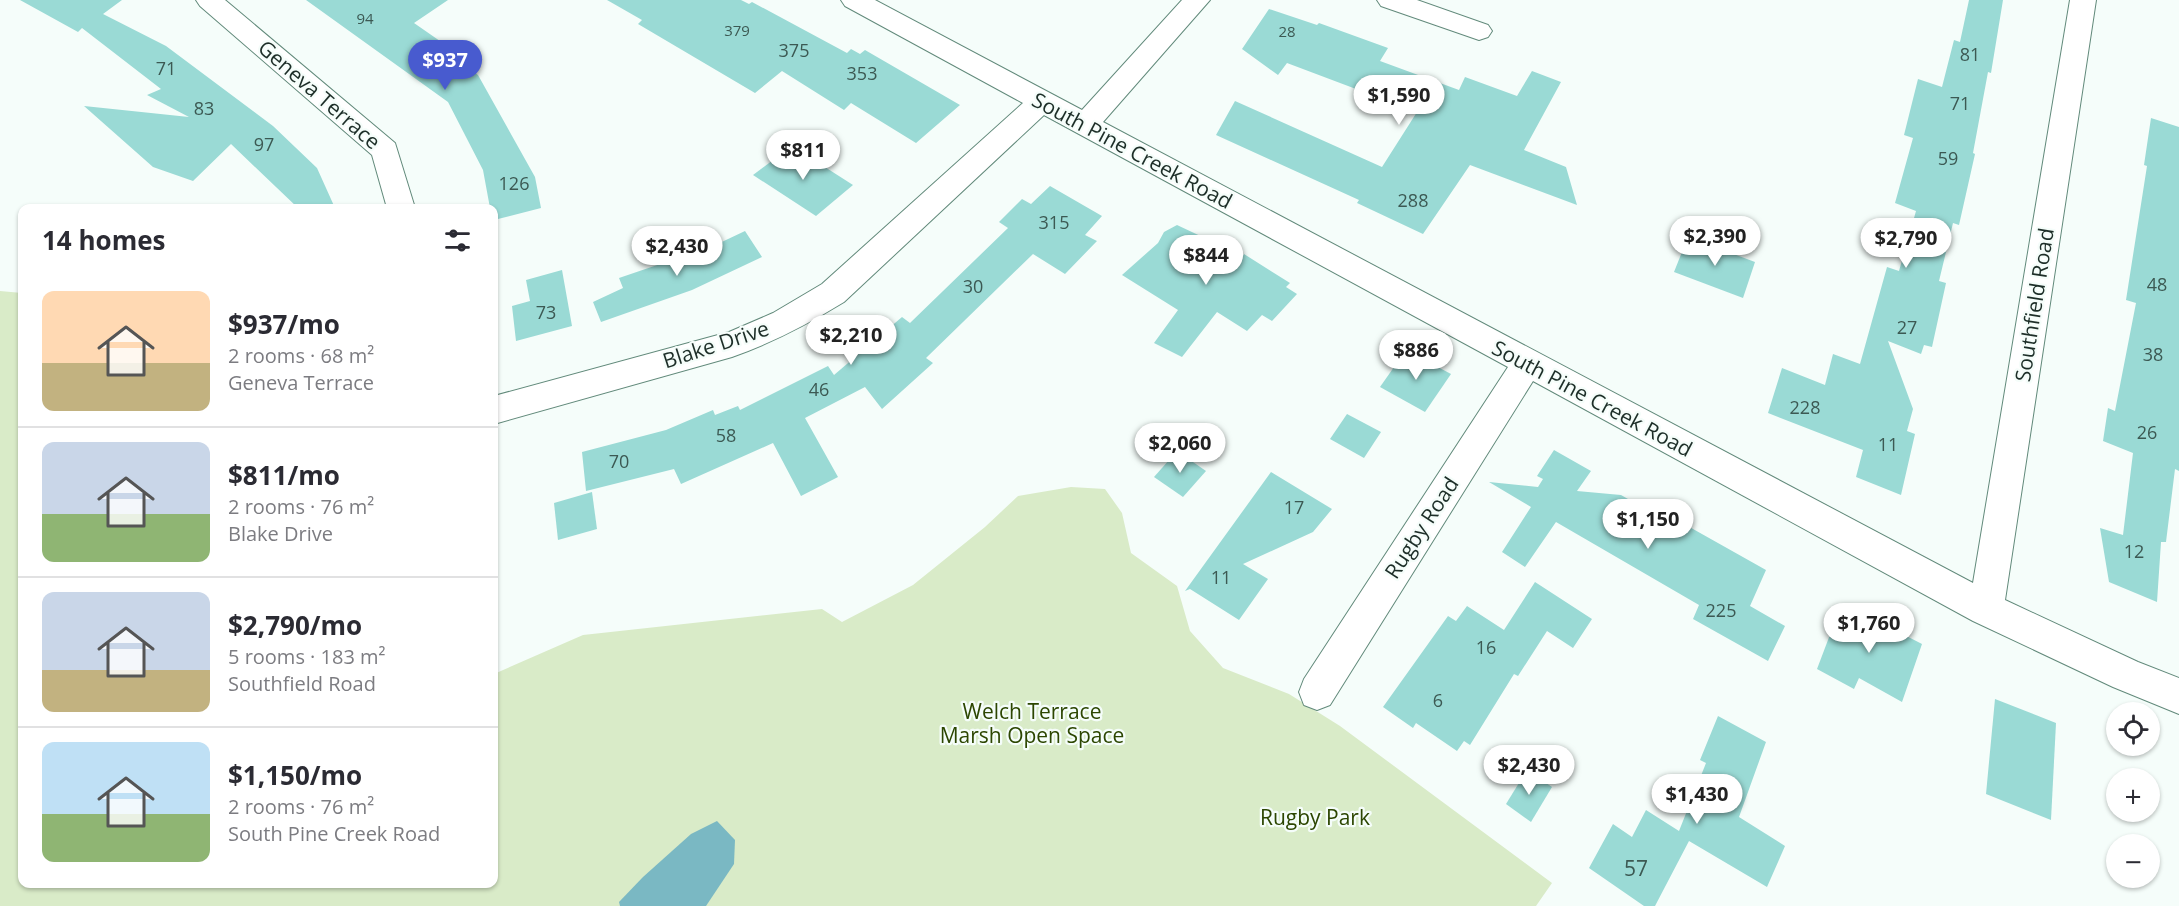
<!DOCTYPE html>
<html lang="en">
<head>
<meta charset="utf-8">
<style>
  body { margin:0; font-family:"Open Sans",sans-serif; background:#f7f7f7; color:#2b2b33; height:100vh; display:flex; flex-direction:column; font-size:22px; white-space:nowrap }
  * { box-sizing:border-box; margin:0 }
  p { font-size:20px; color:#7c7c81 }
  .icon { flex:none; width:33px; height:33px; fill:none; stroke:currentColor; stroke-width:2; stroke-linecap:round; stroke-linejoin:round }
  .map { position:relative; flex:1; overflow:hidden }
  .panel { position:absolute; left:18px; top:204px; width:480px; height:684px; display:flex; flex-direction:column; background:#fff; border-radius:12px; box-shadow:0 2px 4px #0004 }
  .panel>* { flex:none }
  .controls { position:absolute; left:2106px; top:702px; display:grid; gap:12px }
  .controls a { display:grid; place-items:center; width:54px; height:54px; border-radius:50%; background:#fff; box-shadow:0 2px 4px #0004; font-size:30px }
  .price { position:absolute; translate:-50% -51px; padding:0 14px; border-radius:21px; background:#fff; color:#222; font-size:20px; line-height:39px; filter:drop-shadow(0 2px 3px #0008) }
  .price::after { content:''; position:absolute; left:50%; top:36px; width:18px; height:14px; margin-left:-9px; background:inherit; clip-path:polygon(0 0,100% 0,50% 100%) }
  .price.on { background:#485bcf; color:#fff }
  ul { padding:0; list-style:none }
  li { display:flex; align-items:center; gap:18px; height:150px; padding:0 24px }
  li+li { border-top:2px solid #e1e1e2 }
  li span { display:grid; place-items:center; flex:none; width:168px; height:120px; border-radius:12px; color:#555 }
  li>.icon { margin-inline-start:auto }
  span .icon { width:72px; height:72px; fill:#fffc; stroke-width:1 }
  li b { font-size:26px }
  h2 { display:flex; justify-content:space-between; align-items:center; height:72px; padding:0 24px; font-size:26px }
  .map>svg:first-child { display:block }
  .green { fill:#d9ebc8 }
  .water { fill:#7ab8c3 }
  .building { fill:#9adad5 }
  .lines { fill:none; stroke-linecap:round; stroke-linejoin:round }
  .minor-casing { stroke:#628a7b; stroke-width:2 }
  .minor { fill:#fff; fill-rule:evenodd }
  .labels { text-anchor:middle; stroke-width:4.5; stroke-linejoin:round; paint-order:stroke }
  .far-number-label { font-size:15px; fill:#3c5953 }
  .number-label { font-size:18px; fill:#3c5953 }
  .street-label { font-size:21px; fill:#1d2e28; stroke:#f5fdfa }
  .park-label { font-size:21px; fill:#2c4601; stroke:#f5fdfa }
  .near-number-label { font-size:21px; fill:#3c5953 }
</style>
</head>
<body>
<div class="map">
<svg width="2179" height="906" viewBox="0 0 2179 906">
  <rect width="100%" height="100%" fill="#f5fdfa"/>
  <!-- green -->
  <path class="green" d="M0,291L22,293V884H494V674L583,635L822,609L842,622L913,585L985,527L1018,496L1071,487L1105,489L1122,513L1131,553L1177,586L1190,631L1223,668L1289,694L1340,726L1552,883L1536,906H0Z"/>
  <!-- water -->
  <path class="water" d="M717,821L735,840L734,864L706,906H620L619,902L643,877L691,834Z"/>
  <!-- building -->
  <g class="building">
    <path d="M20,0H122L103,14L166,46L273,126L317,168L335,208H298L231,144L193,181L153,167L84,106L189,117L147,95L161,89L82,28L78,32Z"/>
    <path d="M306,0H448L414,23L463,57L457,60L478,75L535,177L541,208L494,220V208H490L483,170L448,102Z"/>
    <path d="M607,0H741L749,4L752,2L847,53L851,49L860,54L865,50L960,105L916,143L851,103L844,110L782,71L755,93L638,24L642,20Z"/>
    <path d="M1969,0H2003L1991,73L1988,72L1973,153L1975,154L1959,225L1953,223L1939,281L1946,283L1932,347L1924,345L1921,354L1888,341L1913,409L1907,431L1915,434L1901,495L1856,477L1863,450L1768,413L1782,368L1825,385L1833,354L1860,364L1887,267L1899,271L1916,211L1895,203L1913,138L1904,135L1918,79L1942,87L1954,40L1960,42Z"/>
    <path d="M1269,9L1317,25L1319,23L1388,48L1380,61L1459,90L1465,77L1517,96L1532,71L1561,82L1524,150L1566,167L1577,205L1470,165L1423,234L1357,203L1359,200L1216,135L1235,101L1382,167L1417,112L1287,63L1278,75L1242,49Z"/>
    <path d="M2151,118L2179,127V471L2175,469L2166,542H2161L2157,602L2109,582L2100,528L2123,535L2133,453L2103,441L2108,408L2115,411L2136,303L2126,300L2147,166L2144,165Z"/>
    <path d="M792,146L853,185L816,216L753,175Z"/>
    <path d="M1050,186L1102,216L1085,235L1097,241L1065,274L1033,254L926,358L933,363L882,409L865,387L805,418L838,477L801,496L773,443L681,484L674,469L586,491L582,452L666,430L713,410L715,415L738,406L740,410L828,366L834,375L902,317L910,323L1008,228L999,222L1022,199L1031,204Z"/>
    <path d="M1177,225L1243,256L1244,254L1290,283L1286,287L1297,294L1272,321L1262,315L1247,331L1217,312L1182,357L1154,343L1178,310L1122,275L1158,243L1164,232Z"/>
    <path d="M745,231L762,257L692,290L601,322L593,302L623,288L619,278L669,261L671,266Z"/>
    <path d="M1688,237L1755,262L1743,298L1674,272Z"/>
    <path d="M562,270L572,326L516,341L512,306L530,301L526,280Z"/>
    <path d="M1406,350L1451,374L1425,412L1380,387Z"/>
    <path d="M1347,414L1381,432L1364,458L1330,439Z"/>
    <path d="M1554,450L1591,471L1577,491L1621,495L1642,507L1645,502L1766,570L1750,606L1785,626L1768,661L1693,619L1699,605L1556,522L1525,567L1502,552L1531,507L1489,482L1538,487L1543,479L1537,476Z"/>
    <path d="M1177,451L1206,471L1183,497L1154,477Z"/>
    <path d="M1271,472L1332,509L1313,532L1243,564L1268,579L1239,620L1190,589L1185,591Z"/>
    <path d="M592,492L597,529L558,540L554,503Z"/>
    <path d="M1535,582L1592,619L1573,648L1547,631L1518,676L1514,674L1470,745L1464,741L1457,751L1416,723L1413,728L1383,707L1448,616L1456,621L1467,606L1504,630Z"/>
    <path d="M1842,603L1922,644L1902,702L1859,678L1854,689L1817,669Z"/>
    <path d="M1995,699L2056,723L2051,820L1986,794Z"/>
    <path d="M1718,716L1766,742L1739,817L1785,846L1767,887L1689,841L1655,906H1644L1589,868L1613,824L1632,837L1646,810L1679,831L1706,763L1700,760Z"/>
    <path d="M1527,770L1552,787L1531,822L1506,804Z"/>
  </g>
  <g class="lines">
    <!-- minor casing -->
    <g class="minor-casing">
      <g id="minor">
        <path d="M196,0H225L395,143L415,208H387L372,155L200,6Z"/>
        <path d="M841,0H875L1082,110L1182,0H1210L1103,122L1973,583L2070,0H2096L2005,600L2138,662L2179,678V714L2113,687L1973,621L1533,381L1330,705L1317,710L1304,705L1299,692L1304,679L1508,367L1044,115L844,302C808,324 772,343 732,357L494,424V396L729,332L773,313L822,284L1023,103L845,6Z"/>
        <path d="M1377,0H1417L1488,25L1492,31L1488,37L1479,40L1381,6Z"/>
      </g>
    </g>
    <!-- minor -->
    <use href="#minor" class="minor"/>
  </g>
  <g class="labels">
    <!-- far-number labels -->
    <g class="far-number-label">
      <text x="365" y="24">94</text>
      <text x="737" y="36">379</text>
      <text x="1287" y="37">28</text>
    </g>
    <!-- number labels -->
    <g class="number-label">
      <text x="794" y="57">375</text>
      <text x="1970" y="61">81</text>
      <text x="166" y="75">71</text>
      <text x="862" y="80">353</text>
      <text x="1960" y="110">71</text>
      <text x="204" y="115">83</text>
      <text x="264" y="151">97</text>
      <text x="1948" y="165">59</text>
      <text x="514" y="190">126</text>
      <text x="1413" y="207">288</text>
      <text x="1054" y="229">315</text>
      <text x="2157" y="291">48</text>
      <text x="973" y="293">30</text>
      <text x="546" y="319">73</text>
      <text x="1907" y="334">27</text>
      <text x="2153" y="361">38</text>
      <text x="819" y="396">46</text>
      <text x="1805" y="414">228</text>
      <text x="2147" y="439">26</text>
      <text x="726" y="442">58</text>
      <text x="1888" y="451">11</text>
      <text x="619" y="468">70</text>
      <text x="1294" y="514">17</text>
      <text x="2134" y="558">12</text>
      <text x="1221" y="584">11</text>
      <text x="1721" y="617">225</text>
      <text x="1486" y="654">16</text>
      <text x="1438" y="707">6</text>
    </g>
    <!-- street labels -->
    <g class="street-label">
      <text transform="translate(319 95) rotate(41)" y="7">Geneva Terrace</text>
      <text transform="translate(1132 151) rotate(28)" y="7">South Pine Creek Road</text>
      <text transform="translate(2035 305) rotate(-81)" y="7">Southfield Road</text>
      <text transform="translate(716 345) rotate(-18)" y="7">Blake Drive</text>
      <text transform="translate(1592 399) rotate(28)" y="7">South Pine Creek Road</text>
      <text transform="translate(1422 528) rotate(-57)" y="7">Rugby Road</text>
    </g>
    <!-- park labels -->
    <g class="park-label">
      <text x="1032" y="719">Welch Terrace<tspan x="1032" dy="24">Marsh Open Space</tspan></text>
      <text x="1315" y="825">Rugby Park</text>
    </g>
    <!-- near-number labels -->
    <g class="near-number-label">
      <text x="1636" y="876">57</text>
    </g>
  </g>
</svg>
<div class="controls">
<a><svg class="icon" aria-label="locate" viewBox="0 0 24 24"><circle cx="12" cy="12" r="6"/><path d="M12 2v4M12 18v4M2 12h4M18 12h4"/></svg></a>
<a>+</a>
<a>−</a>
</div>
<b class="price on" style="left:445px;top:91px">$937</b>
<b class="price" style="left:1399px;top:126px">$1,590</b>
<b class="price" style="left:803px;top:181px">$811</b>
<b class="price" style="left:1715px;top:267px">$2,390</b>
<b class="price" style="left:1906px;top:269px">$2,790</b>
<b class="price" style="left:677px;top:277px">$2,430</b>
<b class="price" style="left:1206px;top:286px">$844</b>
<b class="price" style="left:851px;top:366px">$2,210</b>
<b class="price" style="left:1416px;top:381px">$886</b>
<b class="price" style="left:1180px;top:474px">$2,060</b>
<b class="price" style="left:1648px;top:550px">$1,150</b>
<b class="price" style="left:1869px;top:654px">$1,760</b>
<b class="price" style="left:1529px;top:796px">$2,430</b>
<b class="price" style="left:1697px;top:825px">$1,430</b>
<section class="panel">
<h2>14 homes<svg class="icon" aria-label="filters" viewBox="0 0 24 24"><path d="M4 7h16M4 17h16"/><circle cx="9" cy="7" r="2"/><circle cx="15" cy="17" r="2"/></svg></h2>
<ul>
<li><span style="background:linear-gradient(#ffd9b3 60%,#c2b280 0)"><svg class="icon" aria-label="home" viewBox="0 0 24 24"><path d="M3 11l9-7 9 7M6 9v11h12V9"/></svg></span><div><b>$937/mo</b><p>2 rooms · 68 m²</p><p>Geneva Terrace</p></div></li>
<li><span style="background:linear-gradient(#c9d6e8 60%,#8fb573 0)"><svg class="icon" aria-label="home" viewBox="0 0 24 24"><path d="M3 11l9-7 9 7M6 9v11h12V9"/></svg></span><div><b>$811/mo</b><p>2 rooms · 76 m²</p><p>Blake Drive</p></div></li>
<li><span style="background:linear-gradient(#c9d6e8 65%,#c2b280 0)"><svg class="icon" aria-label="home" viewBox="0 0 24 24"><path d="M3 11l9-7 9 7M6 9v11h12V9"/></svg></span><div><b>$2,790/mo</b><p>5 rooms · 183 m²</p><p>Southfield Road</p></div></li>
<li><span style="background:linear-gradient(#bfe0f5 60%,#8fb573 0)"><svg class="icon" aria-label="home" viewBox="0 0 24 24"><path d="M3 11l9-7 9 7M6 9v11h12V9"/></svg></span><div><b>$1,150/mo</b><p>2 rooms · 76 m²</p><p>South Pine Creek Road</p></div></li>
</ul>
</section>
</div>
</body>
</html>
